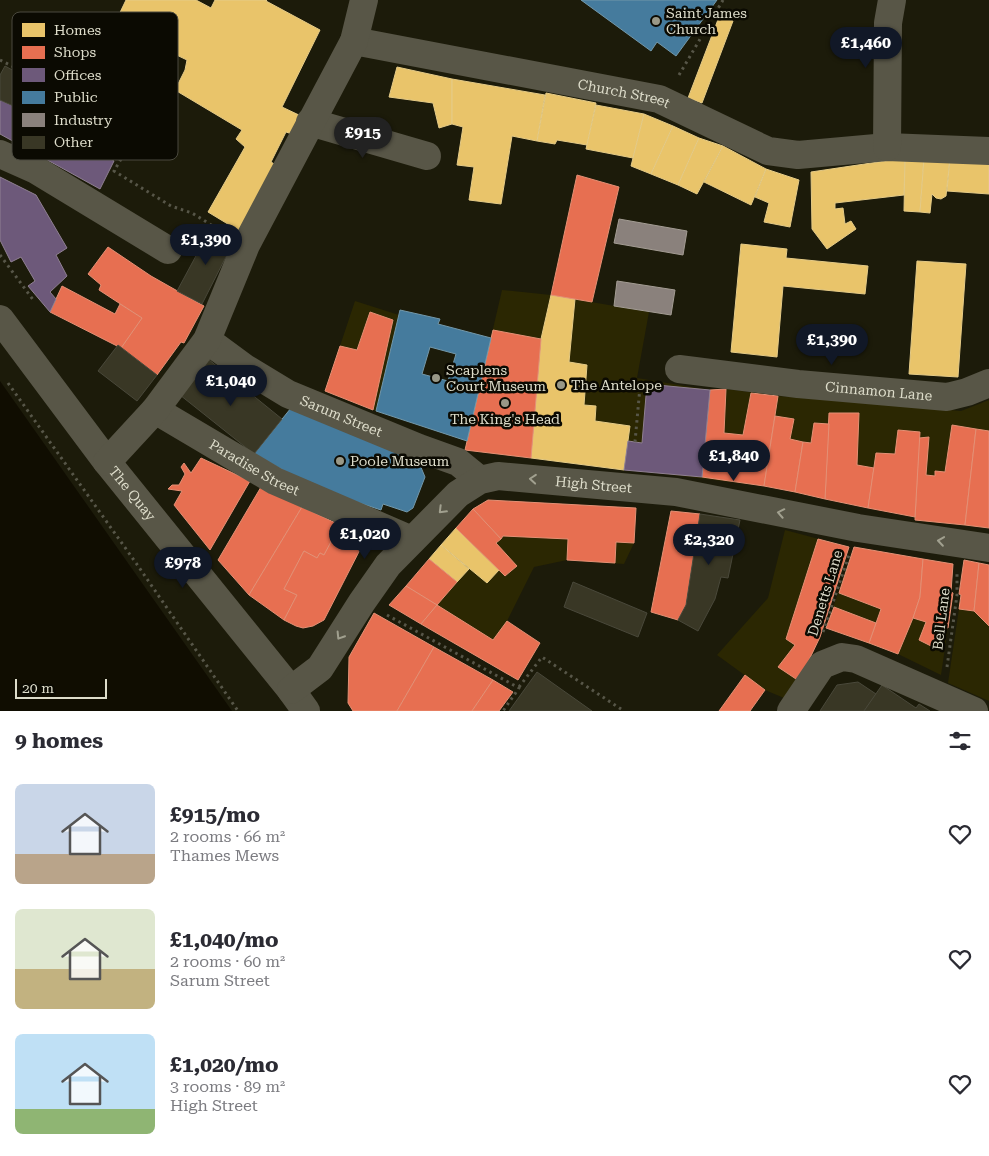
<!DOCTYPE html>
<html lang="en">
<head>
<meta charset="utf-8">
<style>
  body { margin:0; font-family:"Roboto Serif",serif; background:#f2f2f3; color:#2b2b33; height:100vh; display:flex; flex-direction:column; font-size:19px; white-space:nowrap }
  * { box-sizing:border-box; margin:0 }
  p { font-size:16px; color:#7c7c81 }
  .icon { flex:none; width:28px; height:28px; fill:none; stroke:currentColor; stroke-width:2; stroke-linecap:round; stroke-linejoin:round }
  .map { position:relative; height:711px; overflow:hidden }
  .drawer { display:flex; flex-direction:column; background:#fff; flex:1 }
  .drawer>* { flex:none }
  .scale { position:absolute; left:15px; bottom:12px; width:92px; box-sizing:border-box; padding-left:5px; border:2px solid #dddcca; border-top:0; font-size:14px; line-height:18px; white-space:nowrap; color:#dddcca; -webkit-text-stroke:4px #0b0a02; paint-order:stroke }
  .price { position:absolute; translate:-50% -42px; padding:0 11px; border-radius:18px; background:#111827; color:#fff; font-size:16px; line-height:32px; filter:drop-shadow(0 1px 2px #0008) }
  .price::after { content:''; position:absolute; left:50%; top:30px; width:15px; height:11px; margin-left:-8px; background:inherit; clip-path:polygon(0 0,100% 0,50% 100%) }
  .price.selected { background:#222; color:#fff }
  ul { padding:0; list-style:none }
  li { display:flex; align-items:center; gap:15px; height:125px; padding:0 15px }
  li span { display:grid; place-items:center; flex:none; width:140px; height:100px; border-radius:8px; color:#555 }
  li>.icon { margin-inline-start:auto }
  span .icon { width:60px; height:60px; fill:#fffc; stroke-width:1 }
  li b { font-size:21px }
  h2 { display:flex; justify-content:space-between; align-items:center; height:60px; padding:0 15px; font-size:21px }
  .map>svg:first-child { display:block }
  .built { fill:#2b2702 }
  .water { fill:#100d01 }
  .homes { fill:#e9c46a; stroke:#e5cb87 }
  .shops { fill:#e76f51; stroke:#e49075 }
  .offices { fill:#6d597a; stroke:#8f8092 }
  .public { fill:#457b9d; stroke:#7398aa; fill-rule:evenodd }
  .industry { fill:#8a817c; stroke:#a39c93 }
  .building { fill:#393725; stroke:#49483a }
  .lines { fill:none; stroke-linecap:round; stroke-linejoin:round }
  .path { stroke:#575648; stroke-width:3; stroke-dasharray:2.5 4; stroke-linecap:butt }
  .minor { stroke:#585647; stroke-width:28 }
  .oneway { stroke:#a1a08f }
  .poi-dot { fill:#999887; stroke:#0b0a02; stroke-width:2 }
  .labels { text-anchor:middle; stroke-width:5; stroke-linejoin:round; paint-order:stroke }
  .poi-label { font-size:14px; fill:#dddcca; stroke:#0b0a02; text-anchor:start }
  .street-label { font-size:14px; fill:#dddcca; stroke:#0b0a02 }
  .key { fill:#0b0a02; stroke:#4a493e; stroke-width:1 }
  .key-label { font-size:14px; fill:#dddcca }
</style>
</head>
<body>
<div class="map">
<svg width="989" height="711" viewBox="0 0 989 711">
  <rect width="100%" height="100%" fill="#1c1b0a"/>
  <!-- built -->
  <g class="built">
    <path d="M502,290L551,295L649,312L637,378L710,390L726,389L778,396L961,411L989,400V528L915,520L914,517L764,486L465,450Z"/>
    <path d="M355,301L399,315L376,411L325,391Z"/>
    <path d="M488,500L636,508L634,543L624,564L567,560L534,567L507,621L540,643L518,680L421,624L406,586L473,509Z"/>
    <path d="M785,530L849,547L820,637L799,681L784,698L765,690L717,655L768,598Z"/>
    <path d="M854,547L953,564L951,592L953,593L941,675L898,654L826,628Z"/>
    <path d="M964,560L989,565V701L948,683L961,595L959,594Z"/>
  </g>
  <!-- water -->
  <path class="water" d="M0,381L232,711H0Z"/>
  <!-- homes -->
  <g class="homes">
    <path d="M126,0H196L211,8L215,0H267L266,1L320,30L282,107L301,116L292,134L286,132L271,162L276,165L241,232L208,212L245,147L236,139L242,130L175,90L185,70L187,60L114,25Z"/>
    <path d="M719,17L733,21L702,103L688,98Z"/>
    <path d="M397,67L452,79V124L439,128L433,103L389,97Z"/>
    <path d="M452,79L545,95L537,141L512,136L501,204L469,200L474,167L457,165L463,127L452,124Z"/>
    <path d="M546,93L596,103L587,145L557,140L555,144L537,141Z"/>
    <path d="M596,105L644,114L633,158L586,149Z"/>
    <path d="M644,114L673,126L651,174L631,166Z"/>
    <path d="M673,126L699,138L678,185L651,174Z"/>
    <path d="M699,138L723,146L697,194L678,185Z"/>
    <path d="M723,146L766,169L751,205L704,182Z"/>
    <path d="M905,158L904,195L835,203V209L843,208L845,224L851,221L856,229L827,249L812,229L811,172Z"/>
    <path d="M905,158H924L920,212L904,211Z"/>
    <path d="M924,158H950L946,196L941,199L936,198L932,194L930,213L920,212Z"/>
    <path d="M950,158L989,162V194L947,191Z"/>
    <path d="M766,169L799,180L790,227L764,222L769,203L755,197Z"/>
    <path d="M741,244L787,249L786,258L868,266L865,294L783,286L777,357L731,352Z"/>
    <path d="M917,261L966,264L958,377L909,374Z"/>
    <path d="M551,295L575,299L569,362L587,365L584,405L596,406L595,421L630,426L624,470L531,458L541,339Z"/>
    <path d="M456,528L499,570L487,583L441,545Z"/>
    <path d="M441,545L469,569L457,582L429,559Z"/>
  </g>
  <!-- shops -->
  <g class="shops">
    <path d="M577,175L619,187L592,302L551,295Z"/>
    <path d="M108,247L151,276L204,306L184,343L181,342L157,375L121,348L142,318L99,290L101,285L88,274Z"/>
    <path d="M62,286L115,314L120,304L142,318L121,348L50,312Z"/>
    <path d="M370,312L393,320L373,410L325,391L340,346L357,350Z"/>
    <path d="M493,330L541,339L531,458L465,450Z"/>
    <path d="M726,389L724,433L743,435L751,393L778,396L764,486L702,477L710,390Z"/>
    <path d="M829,413H859L857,465L874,468L868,508L825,499Z"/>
    <path d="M775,416L794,419L790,439L803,442L795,492L764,486Z"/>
    <path d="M814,423L829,424L825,499L795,492L803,442L811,443Z"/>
    <path d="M952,425L976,429L965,525L915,520L919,438L929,437L926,475L935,476V471L945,472Z"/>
    <path d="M976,429L989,431V528L965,525Z"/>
    <path d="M898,430L920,432L915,517L868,508L876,453L895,454Z"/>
    <path d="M201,458L250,481L210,550L174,505L182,491L168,489L172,485H179L185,474L181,467L184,463L191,473Z"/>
    <path d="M261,487L302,507L249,595L218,560Z"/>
    <path d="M488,500L636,508L634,543L616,542L615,563L567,560L568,539L503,536L501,539L473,509Z"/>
    <path d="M302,507L340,525L324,555L320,553L317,558L304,551L284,589L297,595L284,620L249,595Z"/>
    <path d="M473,509L501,539L496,543L517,566L505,576L456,528Z"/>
    <path d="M671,511L700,514L686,605L678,620L651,612Z"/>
    <path d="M340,525L366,538L324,620L313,626L303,628L296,626L284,620L297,595L284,589L304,551L317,558L320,553L324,555Z"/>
    <path d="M818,539L849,547L820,637L799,681L778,667L795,645L786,639Z"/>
    <path d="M854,547L923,559L920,597L913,618L898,654L869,643L881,609L839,593Z"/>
    <path d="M429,559L457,582L437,605L406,586Z"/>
    <path d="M923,559L953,564L951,592L953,593L948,628L940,626L931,646L919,640L926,622L913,618L920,597Z"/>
    <path d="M964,560L979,563L974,611L959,609L961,595L959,594Z"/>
    <path d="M979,563L989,565V626L974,611Z"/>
    <path d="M406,586L437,605L421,624L389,605Z"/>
    <path d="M437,605L493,640L507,621L540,643L518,680L421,624Z"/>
    <path d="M834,607L876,623L869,643L826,628Z"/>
    <path d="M374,613L434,647L397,711H353L348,703L349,657Z"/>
    <path d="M434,647L493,680L472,711H397Z"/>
    <path d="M745,675L765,690L750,711H719Z"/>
    <path d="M493,680L513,692L499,711H472Z"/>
  </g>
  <!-- offices -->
  <g class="offices">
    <path d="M0,100L38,117L114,161L100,189L0,134Z"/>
    <path d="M0,177L36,195L67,248L56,255L67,276L50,292L56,299L50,312L28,286L35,281L21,257L11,262L0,240Z"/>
    <path d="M647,384L710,390L702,477L624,470L628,441L642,443Z"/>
  </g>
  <!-- public -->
  <g class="public">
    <path d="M581,0H717L676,56L657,42L651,51Z"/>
    <path d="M400,310L440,319L438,324L491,338L467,441L376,411ZM430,347L456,354L448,381L422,374Z"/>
    <path d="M291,408L416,458L414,463L420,465L425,477L413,508L407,512L383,504L381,510L319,490L254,454Z"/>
  </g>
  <!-- industry -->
  <g class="industry">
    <path d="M619,219L687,231L683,255L614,243Z"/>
    <path d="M617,281L675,290L671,315L614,306Z"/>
  </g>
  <!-- building -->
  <g class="building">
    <path d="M5,66L49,90L38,117L0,100V75Z"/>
    <path d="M211,228L234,241L202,304L177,291Z"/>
    <path d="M118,345L157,375L137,401L98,371Z"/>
    <path d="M208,359L282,419L254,454L180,395Z"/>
    <path d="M700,514L740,520L728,578L721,577L715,599L698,631L678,620L686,605Z"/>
    <path d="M573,582L647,613L638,637L564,607Z"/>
    <path d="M537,672L592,711H509Z"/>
    <path d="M858,682L876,694L864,711H820L837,685Z"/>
    <path d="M882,685L916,708L919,704L930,711H864Z"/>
  </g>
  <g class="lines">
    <!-- path -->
    <g class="path">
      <path d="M0,60L138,130L114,171L171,206L192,213L221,231"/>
      <path d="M679,75L723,0"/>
      <path d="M0,255L34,301"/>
      <path d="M8,383L136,563L238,711"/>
      <path d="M635,442L640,387"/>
      <path d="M387,615L519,688L503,711"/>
      <path d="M823,632L849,555"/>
      <path d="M947,667L957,595V574"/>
      <path d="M519,687L542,657L624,711"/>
    </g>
    <!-- minor -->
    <g class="minor">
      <path id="s1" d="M354,41L659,99L768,151L798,155L887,147L989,151"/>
      <path d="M310,122L427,156"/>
      <path d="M887,147L888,23L892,0"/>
      <path d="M0,154L36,170L168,250"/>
      <path id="s2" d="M0,319L107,462L291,690L306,711"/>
      <path id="s3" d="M207,340L245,368L288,394L419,448L458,462L480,480"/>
      <path id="s4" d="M679,369L798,384L947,397L967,392L989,383"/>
      <path id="s5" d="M155,410L275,481L412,540"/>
      <path d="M107,462L155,410L207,340L246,245L354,41L364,0"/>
      <path id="s6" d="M291,690L320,668L362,602L388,565L458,494L480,480L498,476L676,492L858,528L989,548"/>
      <path d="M791,711L822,665L842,657L856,659L974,711"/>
    </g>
  </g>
  <!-- one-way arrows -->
  <defs><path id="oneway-chevron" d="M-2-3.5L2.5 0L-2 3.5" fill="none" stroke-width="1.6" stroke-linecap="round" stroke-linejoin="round" transform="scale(1.25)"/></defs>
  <g class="oneway">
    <use href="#oneway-chevron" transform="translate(533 479) rotate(-175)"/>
    <use href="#oneway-chevron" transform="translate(442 510) rotate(135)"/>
    <use href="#oneway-chevron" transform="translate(781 513) rotate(-169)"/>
    <use href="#oneway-chevron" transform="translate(941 541) rotate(-172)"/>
    <use href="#oneway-chevron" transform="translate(340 636) rotate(122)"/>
  </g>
  <!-- markers -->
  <g class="poi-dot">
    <circle cx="656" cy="21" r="5"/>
    <circle cx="436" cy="378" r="5"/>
    <circle cx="561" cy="385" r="5"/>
    <circle cx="505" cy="403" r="5"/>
    <circle cx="340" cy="461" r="5"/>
  </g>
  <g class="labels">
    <!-- poi labels -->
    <g class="poi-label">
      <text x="666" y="18">Saint James<tspan x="666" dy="16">Church</tspan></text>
      <text x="446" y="375">Scaplens<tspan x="446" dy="16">Court Museum</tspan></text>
      <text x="571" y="390">The Antelope</text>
      <text x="505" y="424" text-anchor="middle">The King's Head</text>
      <text x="350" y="466">Poole Museum</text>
    </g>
    <!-- street labels -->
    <g class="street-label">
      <text dy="5" stroke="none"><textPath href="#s1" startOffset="275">Church Street</textPath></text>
      <text dy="5" stroke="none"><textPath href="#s4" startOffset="201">Cinnamon Lane</textPath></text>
      <text dy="5" stroke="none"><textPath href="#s3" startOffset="155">Sarum Street</textPath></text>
      <text dy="5" stroke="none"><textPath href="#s5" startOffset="115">Paradise Street</textPath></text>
      <text dy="5" stroke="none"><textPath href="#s6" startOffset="400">High Street</textPath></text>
      <text dy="5" stroke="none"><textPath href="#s2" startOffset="219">The Quay</textPath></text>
      <text transform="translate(825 593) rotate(-73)" y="5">Denetts Lane</text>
      <text transform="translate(941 619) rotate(-83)" y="5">Bell Lane</text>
    </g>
  </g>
  <!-- legend -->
  <rect x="12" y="12" width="166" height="148" rx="8" class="key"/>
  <rect x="22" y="23" width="23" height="14" fill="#e9c46a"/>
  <rect x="22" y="46" width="23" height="13" fill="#e76f51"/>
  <rect x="22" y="68" width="23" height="14" fill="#6d597a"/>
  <rect x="22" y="91" width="23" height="13" fill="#457b9d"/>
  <rect x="22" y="113" width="23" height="14" fill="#8a817c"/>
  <rect x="22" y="136" width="23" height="13" fill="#393725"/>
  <g class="key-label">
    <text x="54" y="35">Homes</text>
    <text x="54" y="57">Shops</text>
    <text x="54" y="80">Offices</text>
    <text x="54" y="102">Public</text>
    <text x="54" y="125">Industry</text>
    <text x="54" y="147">Other</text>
  </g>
</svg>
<div class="scale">20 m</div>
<b class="price" style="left:866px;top:69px">£1,460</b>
<b class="price selected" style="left:363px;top:159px">£915</b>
<b class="price" style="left:206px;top:266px">£1,390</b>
<b class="price" style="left:832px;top:366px">£1,390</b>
<b class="price" style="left:231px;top:407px">£1,040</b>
<b class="price" style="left:734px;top:482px">£1,840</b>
<b class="price" style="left:365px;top:560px">£1,020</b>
<b class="price" style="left:709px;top:566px">£2,320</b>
<b class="price" style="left:183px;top:589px">£978</b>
</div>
<section class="drawer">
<h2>9 homes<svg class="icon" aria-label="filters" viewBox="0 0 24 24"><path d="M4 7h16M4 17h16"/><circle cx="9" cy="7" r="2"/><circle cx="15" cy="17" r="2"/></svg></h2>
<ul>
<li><span style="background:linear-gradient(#c9d6e8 70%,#b9a48a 0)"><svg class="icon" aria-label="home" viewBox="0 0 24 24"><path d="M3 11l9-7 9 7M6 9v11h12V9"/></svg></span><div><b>£915/mo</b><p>2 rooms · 66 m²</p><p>Thames Mews</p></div><svg class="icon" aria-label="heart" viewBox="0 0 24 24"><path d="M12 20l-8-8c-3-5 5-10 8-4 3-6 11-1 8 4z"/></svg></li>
<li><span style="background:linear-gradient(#dfe7d0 60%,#c2b280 0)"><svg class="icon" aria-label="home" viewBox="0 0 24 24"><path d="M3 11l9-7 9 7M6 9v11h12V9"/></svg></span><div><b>£1,040/mo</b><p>2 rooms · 60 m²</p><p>Sarum Street</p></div><svg class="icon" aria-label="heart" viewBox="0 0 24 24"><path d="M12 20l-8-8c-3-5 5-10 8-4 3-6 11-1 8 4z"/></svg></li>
<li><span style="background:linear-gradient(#bfe0f5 75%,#8fb573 0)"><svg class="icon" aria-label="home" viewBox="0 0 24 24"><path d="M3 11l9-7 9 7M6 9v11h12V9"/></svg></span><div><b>£1,020/mo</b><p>3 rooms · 89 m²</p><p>High Street</p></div><svg class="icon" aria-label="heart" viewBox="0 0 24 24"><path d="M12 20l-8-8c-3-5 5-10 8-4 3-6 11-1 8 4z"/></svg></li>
</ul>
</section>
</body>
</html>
